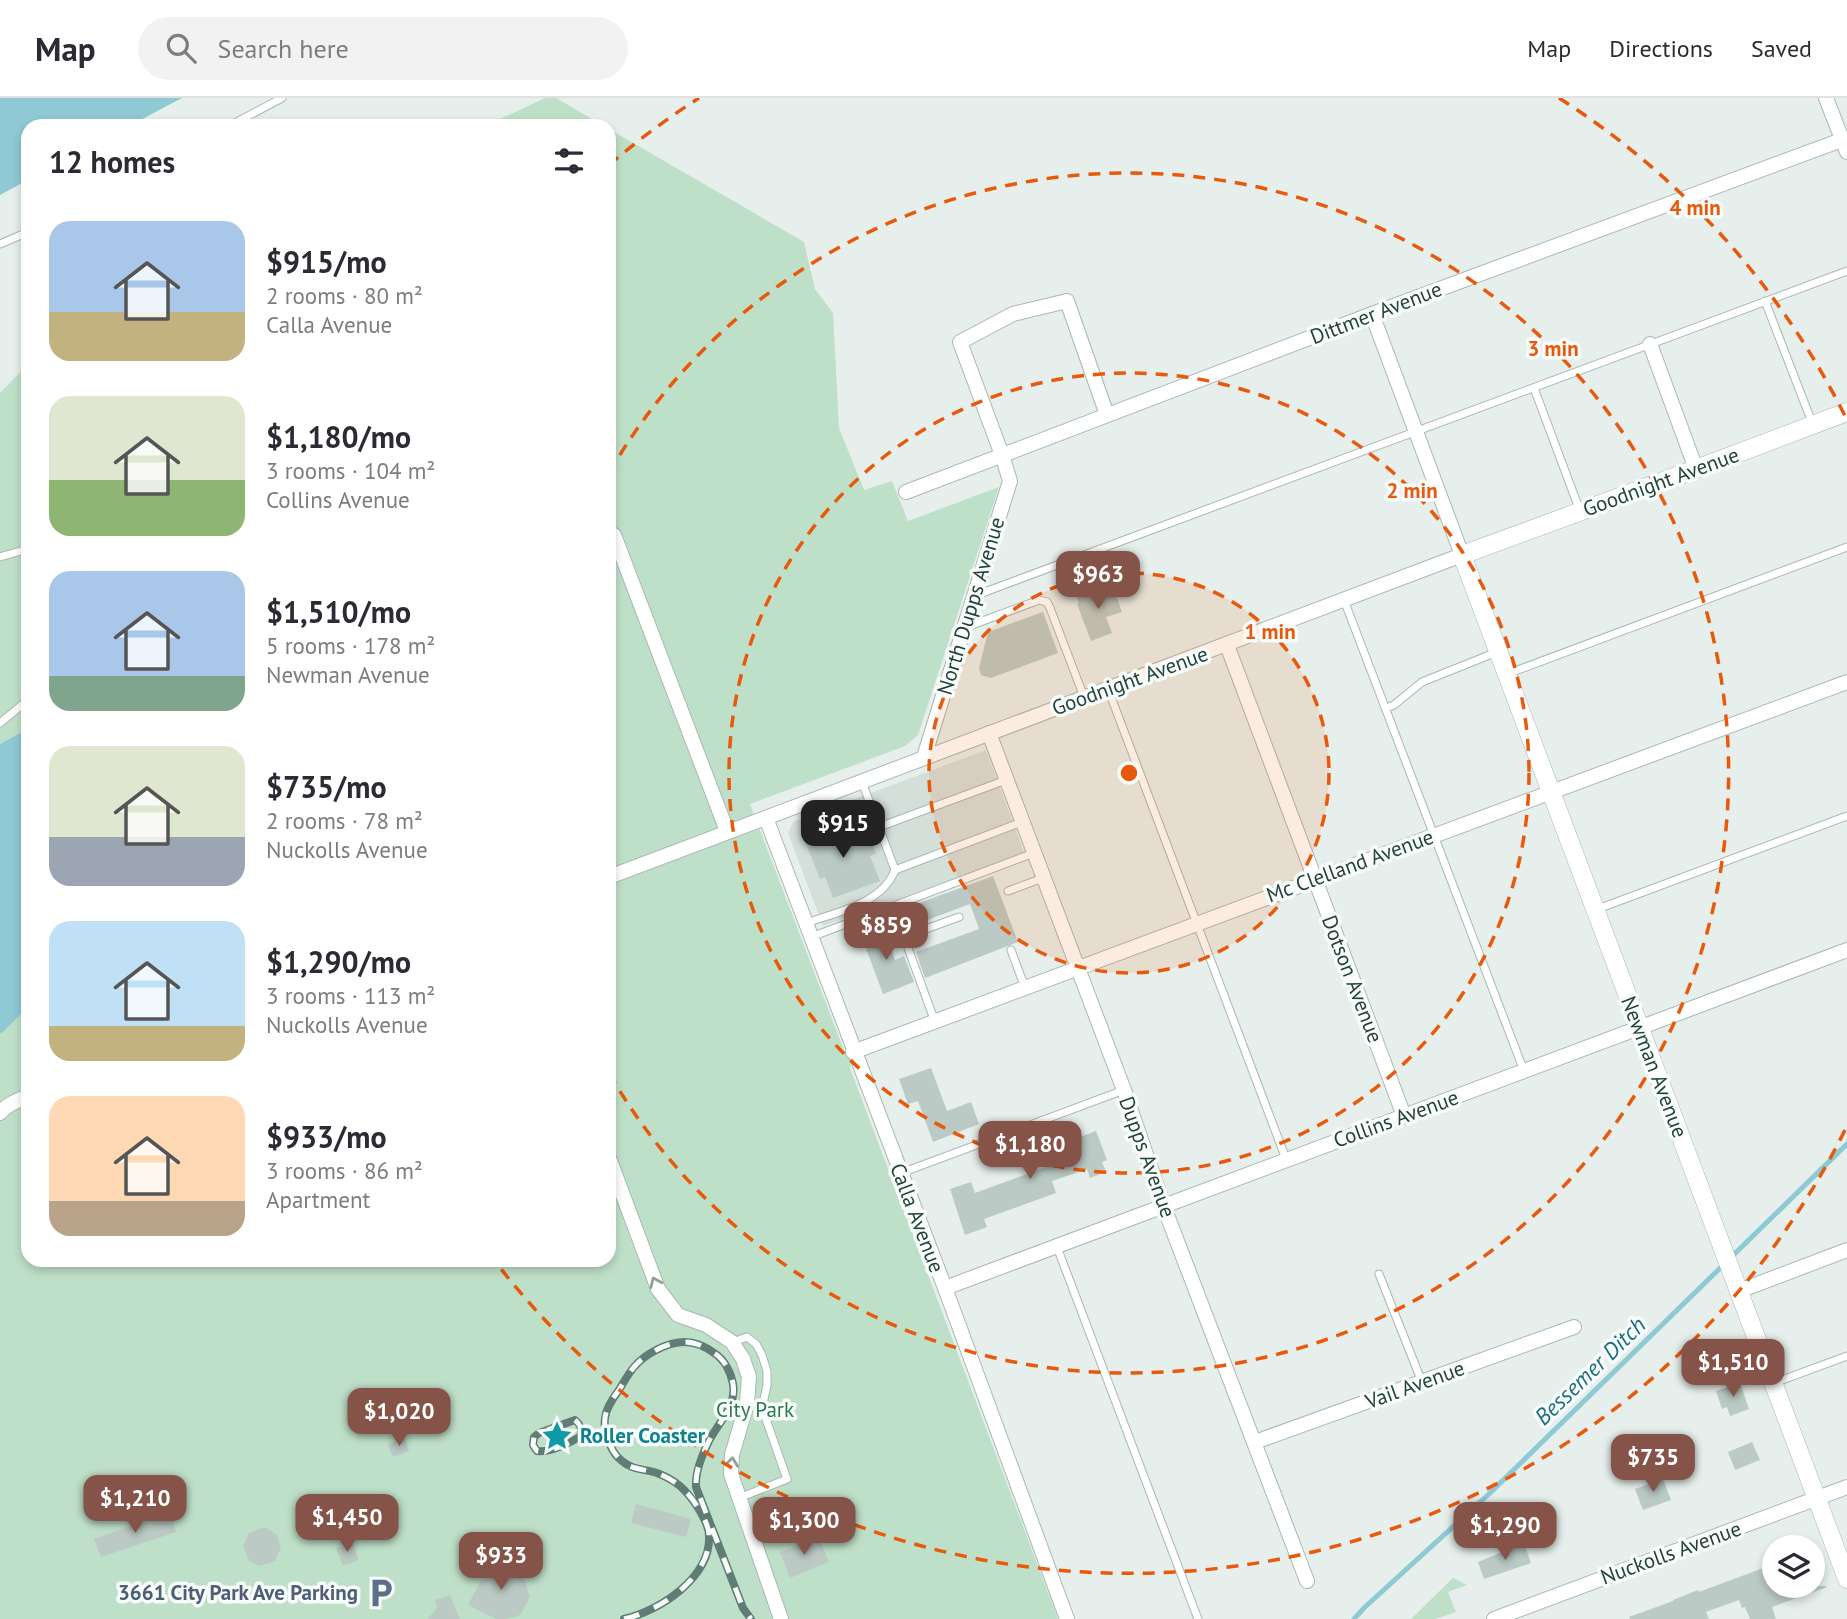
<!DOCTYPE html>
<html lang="en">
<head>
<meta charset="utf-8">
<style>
  body { margin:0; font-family:"PT Sans",sans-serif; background:#f2f2f3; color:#2b2b33; height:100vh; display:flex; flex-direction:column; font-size:26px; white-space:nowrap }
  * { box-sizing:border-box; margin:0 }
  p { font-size:23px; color:#7c7c81 }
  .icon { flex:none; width:38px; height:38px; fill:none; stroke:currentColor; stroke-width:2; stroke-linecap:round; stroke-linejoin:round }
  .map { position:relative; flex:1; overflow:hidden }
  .side { position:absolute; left:21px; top:21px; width:595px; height:1148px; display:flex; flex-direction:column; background:#fff; border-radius:21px; box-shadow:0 4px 10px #0003 }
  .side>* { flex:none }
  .fabs { position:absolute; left:1762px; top:1437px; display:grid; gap:14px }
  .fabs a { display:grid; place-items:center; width:63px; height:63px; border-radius:50%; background:#fff; box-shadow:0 4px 10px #0003; font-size:35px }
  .price { position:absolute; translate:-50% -60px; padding:0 16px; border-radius:14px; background:#855347; color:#fff; font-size:23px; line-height:46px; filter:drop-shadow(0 2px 4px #0008) }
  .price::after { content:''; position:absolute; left:50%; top:42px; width:21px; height:16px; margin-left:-10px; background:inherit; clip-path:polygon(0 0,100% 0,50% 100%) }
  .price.on { background:#222; color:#fff }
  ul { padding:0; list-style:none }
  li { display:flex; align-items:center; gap:21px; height:175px; padding:0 28px }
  li span { display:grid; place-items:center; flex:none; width:196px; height:140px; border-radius:21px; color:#555 }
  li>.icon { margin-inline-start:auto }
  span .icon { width:84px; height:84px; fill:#fffc; stroke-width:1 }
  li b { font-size:30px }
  h2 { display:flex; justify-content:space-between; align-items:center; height:84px; padding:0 28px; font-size:30px }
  header { display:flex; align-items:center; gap:42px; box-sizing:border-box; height:98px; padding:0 35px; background:#fff; border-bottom:2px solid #e1e1e2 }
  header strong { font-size:33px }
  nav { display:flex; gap:38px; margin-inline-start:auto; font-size:24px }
  .search { width:490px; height:63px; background:#f2f2f3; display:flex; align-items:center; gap:18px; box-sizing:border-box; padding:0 24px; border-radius:38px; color:#7c7c81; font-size:26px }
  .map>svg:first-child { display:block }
  .built { fill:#d4dfda }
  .green { fill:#bfe0c8 }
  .water { fill:#8ec9d4 }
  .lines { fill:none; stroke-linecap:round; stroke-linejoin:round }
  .stream { stroke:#8ec9d4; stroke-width:5 }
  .building { fill:#bbcac4 }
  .service-casing { stroke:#a8b8b2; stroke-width:9 }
  .minor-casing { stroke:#a8b8b2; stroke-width:16 }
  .tertiary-casing { stroke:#a8b8b2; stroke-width:19 }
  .service { stroke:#fff; stroke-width:7 }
  .minor { stroke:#fff; stroke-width:14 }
  .tertiary { stroke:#fff; stroke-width:18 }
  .rail-casing { stroke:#5f7d75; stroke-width:8 }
  .rail { stroke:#f7fbf9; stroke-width:5; stroke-dasharray:16; stroke-linecap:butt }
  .oneway { stroke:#92a09c }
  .ring { fill:none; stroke:#e8590c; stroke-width:3.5; stroke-dasharray:12 9 }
  .labels { text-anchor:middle; stroke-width:7; stroke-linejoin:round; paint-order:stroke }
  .street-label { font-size:21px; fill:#24423a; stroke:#f7fbf9 }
  .park-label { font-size:21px; fill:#2d7a4b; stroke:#f7fbf9 }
  .culture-label { font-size:21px; font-weight:bold; fill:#0d838f; stroke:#f7fbf9; text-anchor:start }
  .service-label { font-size:21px; font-weight:bold; fill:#4e5e75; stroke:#f7fbf9; text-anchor:end }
  .water-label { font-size:23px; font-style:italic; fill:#1c6f80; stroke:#f7fbf9 }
  .centre { fill:#e8590c; stroke:#f7fbf9; stroke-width:3.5 }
  .ring-label { font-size:21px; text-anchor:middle; font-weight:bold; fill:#e8590c; stroke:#f7fbf9; stroke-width:7; stroke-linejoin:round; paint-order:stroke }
</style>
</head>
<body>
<header>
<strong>Map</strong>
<div class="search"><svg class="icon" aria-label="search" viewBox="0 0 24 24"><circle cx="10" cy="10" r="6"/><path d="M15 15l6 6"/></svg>Search here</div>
<nav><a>Map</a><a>Directions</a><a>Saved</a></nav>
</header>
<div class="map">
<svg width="1847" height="1521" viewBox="0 0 1847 1521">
  <rect width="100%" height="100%" fill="#e6efeb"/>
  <!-- built -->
  <path class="built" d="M986,652L1024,755L823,828L788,735L793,724Z"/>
  <!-- green -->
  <g class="green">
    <path d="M545,0H556L604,28H485Z"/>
    <path d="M609,31L804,144L815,191L833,215L839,330L864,392L892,383L908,423L999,389L918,637L905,648L750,706L845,955L852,960L850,970L1058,1521H0V295L28,266V1162H609Z"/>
    <path d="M1453,1480L1467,1487L1448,1494L1456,1514L1436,1521H1411Z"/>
  </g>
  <!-- water -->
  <g class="water">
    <path d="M0,0H182L129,28H28V82L0,97Z"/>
    <path d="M28,631V909L3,934L0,935V646Z"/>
  </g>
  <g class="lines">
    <!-- stream -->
    <path class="stream" d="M1354,1521L1365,1509L1490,1395L1847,1046"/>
  </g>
  <!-- building -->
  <g class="building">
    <path d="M1113,489L1122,514L1106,519L1112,535L1091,543L1077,506L1079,505L1076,497L1093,490L1095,496Z"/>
    <path d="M1043,514L1058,555L991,580L981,577L979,570L988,534Z"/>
    <path d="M831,727L836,741L860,732L863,739L869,737L876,756L870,758L880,783L833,800L825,779L820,781L803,738Z"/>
    <path d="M993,778L1018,844L925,880L916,854L979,831L970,806L903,831L897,813Z"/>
    <path d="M883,828L895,862L904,858L914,884L883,896L861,837Z"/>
    <path d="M931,970L947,1013L971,1004L979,1026L933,1044L918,1003L908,1006L899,981Z"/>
    <path d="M1069,1033L1072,1042L1096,1033L1107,1062L1102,1064L1106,1074L1090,1080L1087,1071L1052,1083L1056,1095L984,1121L987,1129L965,1137L950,1091L971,1084L975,1095L1051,1067L1043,1042Z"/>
    <path d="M1740,1285L1749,1311L1730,1318L1727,1309L1722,1311L1716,1293Z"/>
    <path d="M405,1341L409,1353L393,1359L388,1346Z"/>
    <path d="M1752,1344L1760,1362L1735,1372L1728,1354Z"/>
    <path d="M1663,1381L1671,1402L1643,1412L1635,1391Z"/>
    <path d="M636,1406L691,1421L686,1439L631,1425Z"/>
    <path d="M170,1415L176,1434L101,1459L94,1441Z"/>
    <path d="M264,1429L276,1436L281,1449L275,1463L260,1468L249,1463L243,1448L249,1435Z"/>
    <path d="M819,1439L829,1464L790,1480L780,1454Z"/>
    <path d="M352,1444L359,1462L343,1468L336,1450Z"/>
    <path d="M1524,1445L1531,1465L1484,1481L1478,1464Z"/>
    <path d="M495,1455L500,1466L523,1478L530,1499L520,1517L507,1521H496L468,1507Z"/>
    <path d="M1774,1466V1488H1826L1827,1489L1772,1509L1776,1521H1750L1745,1509L1742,1510L1739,1502L1706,1514L1709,1521H1630L1629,1519L1673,1503V1502L1698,1492L1699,1494Z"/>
    <path d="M450,1497L460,1521H428L437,1509L435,1502Z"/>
  </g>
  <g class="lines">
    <!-- service casing -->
    <g class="service-casing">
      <g id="service">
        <path d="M229,28L282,0"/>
        <path d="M0,146L28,134"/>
        <path d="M1765,203L1813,327"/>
        <path d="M1534,290L1580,413"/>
        <path d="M0,459L28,451"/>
        <path d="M974,498L1847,173"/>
        <path d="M1344,502L1524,973"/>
        <path d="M964,530L1039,502L1047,504L1050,510L1084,599"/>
        <path d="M1507,576L1847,449"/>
        <path d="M1108,591L1286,1061"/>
        <path d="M1386,610L1394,607L1422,584L1497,554"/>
        <path d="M0,625L28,602"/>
        <path d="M879,729L1006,682"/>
        <path d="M895,772L1022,724"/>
        <path d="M1008,793L1043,780"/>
        <path d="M1595,812L1847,718"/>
        <path d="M806,825C837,814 882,806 895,772L862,684"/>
        <path d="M811,839L1034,755"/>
        <path d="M1011,852L1025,890"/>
        <path d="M935,924L904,839L959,819"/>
        <path d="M901,1075L1124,992"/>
        <path d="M1057,1149L1198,1521"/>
        <path d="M1379,1176L1422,1284"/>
        <path d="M733,1244L747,1239L756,1246L762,1257L767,1273V1287L762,1310L787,1381L739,1400"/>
        <path d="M1774,1285L1847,1258"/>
      </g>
    </g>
    <!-- minor casing -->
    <g class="minor-casing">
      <g id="minor">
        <path d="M1826,0L1847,54"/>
        <path d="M1650,246L1696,371"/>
        <path d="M906,394L1372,216L1847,40"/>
        <path d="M609,435L614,437L727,733"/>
        <path d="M1227,547L1404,1018"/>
        <path d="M989,635L1124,992L1164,1109L1307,1483"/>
        <path d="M924,659L1010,383L1002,357L960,244L1013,216L1067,203L1107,317"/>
        <path d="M766,720L945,1190L1067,1521"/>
        <path d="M609,779L1462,457L1372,216"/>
        <path d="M853,954L1847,584"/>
        <path d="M0,1015C6,1007 18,1002 28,998"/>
        <path d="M609,1060L658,1191L678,1217L706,1227L732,1244L743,1261L749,1279L747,1305L732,1357L731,1376L781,1521"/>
        <path d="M945,1190L1847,852"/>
        <path d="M1739,1193L1847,1152"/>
        <path d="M1255,1344L1574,1229"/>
        <path d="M1494,1521L1847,1389"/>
      </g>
    </g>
    <!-- tertiary casing -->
    <g class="tertiary-casing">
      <path id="tertiary" d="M1847,314L1696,371L1462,457L1847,1481"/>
    </g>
    <!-- service -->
    <use href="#service" class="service"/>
    <!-- minor -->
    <use href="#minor" class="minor"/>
    <!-- tertiary -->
    <use href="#tertiary" class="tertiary"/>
    <!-- rail casing -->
    <g class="rail-casing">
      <g id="rail">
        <path d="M575,1322C581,1327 582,1331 581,1338C570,1345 550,1355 537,1353L533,1347L534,1339L539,1335Z"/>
        <path d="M624,1521C660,1513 711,1479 709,1438C709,1429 704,1420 700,1413C694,1403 689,1396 680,1388C674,1383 665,1378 657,1375C645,1371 632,1372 622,1363C611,1355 603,1334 605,1320C606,1310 613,1300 619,1292C624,1284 628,1276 634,1269C645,1256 667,1244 685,1244C695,1244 706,1249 714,1255C724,1261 731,1274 733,1286C737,1308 718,1325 709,1343C702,1357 695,1373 696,1389L743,1510L751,1521"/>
      </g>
    </g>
    <!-- rail -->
    <use href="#rail" class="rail"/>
  </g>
  <!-- one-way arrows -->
  <defs><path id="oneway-chevron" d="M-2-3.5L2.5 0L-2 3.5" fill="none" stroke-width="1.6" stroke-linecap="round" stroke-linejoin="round" transform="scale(1.75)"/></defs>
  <g class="oneway">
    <use href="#oneway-chevron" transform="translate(655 1184) rotate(-114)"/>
    <use href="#oneway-chevron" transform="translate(732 1364) rotate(-83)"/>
  </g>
  <!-- distance rings -->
  <circle cx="1129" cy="675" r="200" fill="#e8590c" fill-opacity=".12"/>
  <g class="ring">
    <circle cx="1129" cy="675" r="200"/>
    <circle cx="1129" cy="675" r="400"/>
    <path d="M609 375A600 600 0 1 1 609 975"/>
    <path d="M1845 1032A800 800 0 0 1 494 1162M609 67A800 800 0 0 1 699 0M1559 0A800 800 0 0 1 1845 318"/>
  </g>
  <!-- icons -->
  <defs>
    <g id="sight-bare" transform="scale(2.415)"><path d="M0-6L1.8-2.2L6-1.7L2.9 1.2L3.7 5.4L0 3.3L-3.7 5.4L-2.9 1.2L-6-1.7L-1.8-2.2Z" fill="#0f9aa8" stroke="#f7fbf9" stroke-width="2.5" paint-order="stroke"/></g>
    <g id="parking-bare" transform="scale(2.415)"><path d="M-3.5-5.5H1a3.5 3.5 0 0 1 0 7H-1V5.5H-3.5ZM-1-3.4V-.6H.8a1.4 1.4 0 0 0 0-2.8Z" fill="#5c6f8a" stroke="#f7fbf9" stroke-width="2.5" paint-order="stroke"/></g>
  </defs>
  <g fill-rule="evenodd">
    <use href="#sight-bare" x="557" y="1338"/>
    <use href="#parking-bare" x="381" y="1495"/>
  </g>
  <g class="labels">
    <!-- street labels -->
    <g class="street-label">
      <text transform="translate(1376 215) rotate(-21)" y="7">Dittmer Avenue</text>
      <text transform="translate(1661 384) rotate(-20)" y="7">Goodnight Avenue</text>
      <text transform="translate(971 508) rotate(-73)" y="7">North Dupps Avenue</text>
      <text transform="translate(1130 583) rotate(-20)" y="7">Goodnight Avenue</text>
      <text transform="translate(1350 768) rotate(-20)" y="7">Mc Clelland Avenue</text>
      <text transform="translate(1352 881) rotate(69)" y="7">Dotson Avenue</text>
      <text transform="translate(1654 969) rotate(69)" y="7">Newman Avenue</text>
      <text transform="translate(1396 1021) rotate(-20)" y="7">Collins Avenue</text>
      <text transform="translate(1147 1059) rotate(70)" y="7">Dupps Avenue</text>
      <text transform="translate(917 1120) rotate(69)" y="7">Calla Avenue</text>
      <text transform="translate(1415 1287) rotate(-20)" y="7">Vail Avenue</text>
      <text transform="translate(1671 1455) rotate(-20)" y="7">Nuckolls Avenue</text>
    </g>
    <!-- park labels -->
    <g class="park-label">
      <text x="755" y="1319">City Park</text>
    </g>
    <!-- culture labels -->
    <g class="culture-label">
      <text x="580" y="1345">Roller Coaster</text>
    </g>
    <!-- service labels -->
    <g class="service-label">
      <text x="358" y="1502">3661 City Park Ave Parking</text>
    </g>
    <!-- water labels -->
    <g class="water-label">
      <text transform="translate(1590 1273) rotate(-44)" y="8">Bessemer Ditch</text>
    </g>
  </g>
  <circle cx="1129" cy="675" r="10" class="centre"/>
  <g class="ring-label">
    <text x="1695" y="117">4 min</text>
    <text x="1553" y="258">3 min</text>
    <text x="1412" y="400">2 min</text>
    <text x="1270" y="541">1 min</text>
  </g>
</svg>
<div class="fabs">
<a><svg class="icon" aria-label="layers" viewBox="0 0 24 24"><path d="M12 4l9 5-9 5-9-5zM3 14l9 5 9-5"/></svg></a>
</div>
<b class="price" style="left:1098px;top:513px">$963</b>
<b class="price on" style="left:843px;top:762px">$915</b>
<b class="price" style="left:886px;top:864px">$859</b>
<b class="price" style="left:1030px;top:1083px">$1,180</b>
<b class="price" style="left:1733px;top:1301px">$1,510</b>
<b class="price" style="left:399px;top:1350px">$1,020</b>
<b class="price" style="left:1653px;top:1396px">$735</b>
<b class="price" style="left:135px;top:1437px">$1,210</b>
<b class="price" style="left:347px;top:1456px">$1,450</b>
<b class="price" style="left:804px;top:1459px">$1,300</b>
<b class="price" style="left:1505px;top:1464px">$1,290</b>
<b class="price" style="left:501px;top:1494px">$933</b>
<section class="side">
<h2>12 homes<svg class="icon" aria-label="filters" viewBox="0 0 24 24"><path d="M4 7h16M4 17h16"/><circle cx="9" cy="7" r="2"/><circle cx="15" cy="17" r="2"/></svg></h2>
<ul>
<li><span style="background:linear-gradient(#a9c7e8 65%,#c2b280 0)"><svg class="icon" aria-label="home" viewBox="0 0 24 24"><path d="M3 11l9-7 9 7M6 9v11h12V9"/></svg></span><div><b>$915/mo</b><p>2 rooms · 80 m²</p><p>Calla Avenue</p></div></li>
<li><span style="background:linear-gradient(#dfe7d0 60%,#8fb573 0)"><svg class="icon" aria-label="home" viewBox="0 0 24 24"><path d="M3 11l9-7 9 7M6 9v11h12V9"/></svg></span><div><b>$1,180/mo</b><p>3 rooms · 104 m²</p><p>Collins Avenue</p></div></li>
<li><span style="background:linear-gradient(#a9c7e8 75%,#7fa58c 0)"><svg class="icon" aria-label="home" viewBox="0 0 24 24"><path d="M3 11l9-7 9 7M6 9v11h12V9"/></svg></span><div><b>$1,510/mo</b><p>5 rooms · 178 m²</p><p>Newman Avenue</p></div></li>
<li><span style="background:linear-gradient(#dfe7d0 65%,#9aa5b1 0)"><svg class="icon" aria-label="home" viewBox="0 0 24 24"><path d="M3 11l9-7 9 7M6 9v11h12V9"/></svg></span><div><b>$735/mo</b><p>2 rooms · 78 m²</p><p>Nuckolls Avenue</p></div></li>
<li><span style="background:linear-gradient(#bfe0f5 75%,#c2b280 0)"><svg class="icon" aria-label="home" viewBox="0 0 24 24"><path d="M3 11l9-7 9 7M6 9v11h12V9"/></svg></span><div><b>$1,290/mo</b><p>3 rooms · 113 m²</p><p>Nuckolls Avenue</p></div></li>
<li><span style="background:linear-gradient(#ffd9b3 75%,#b9a48a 0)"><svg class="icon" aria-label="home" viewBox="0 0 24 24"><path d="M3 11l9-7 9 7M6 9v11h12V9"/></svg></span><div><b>$933/mo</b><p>3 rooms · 86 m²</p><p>Apartment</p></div></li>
</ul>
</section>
</div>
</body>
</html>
